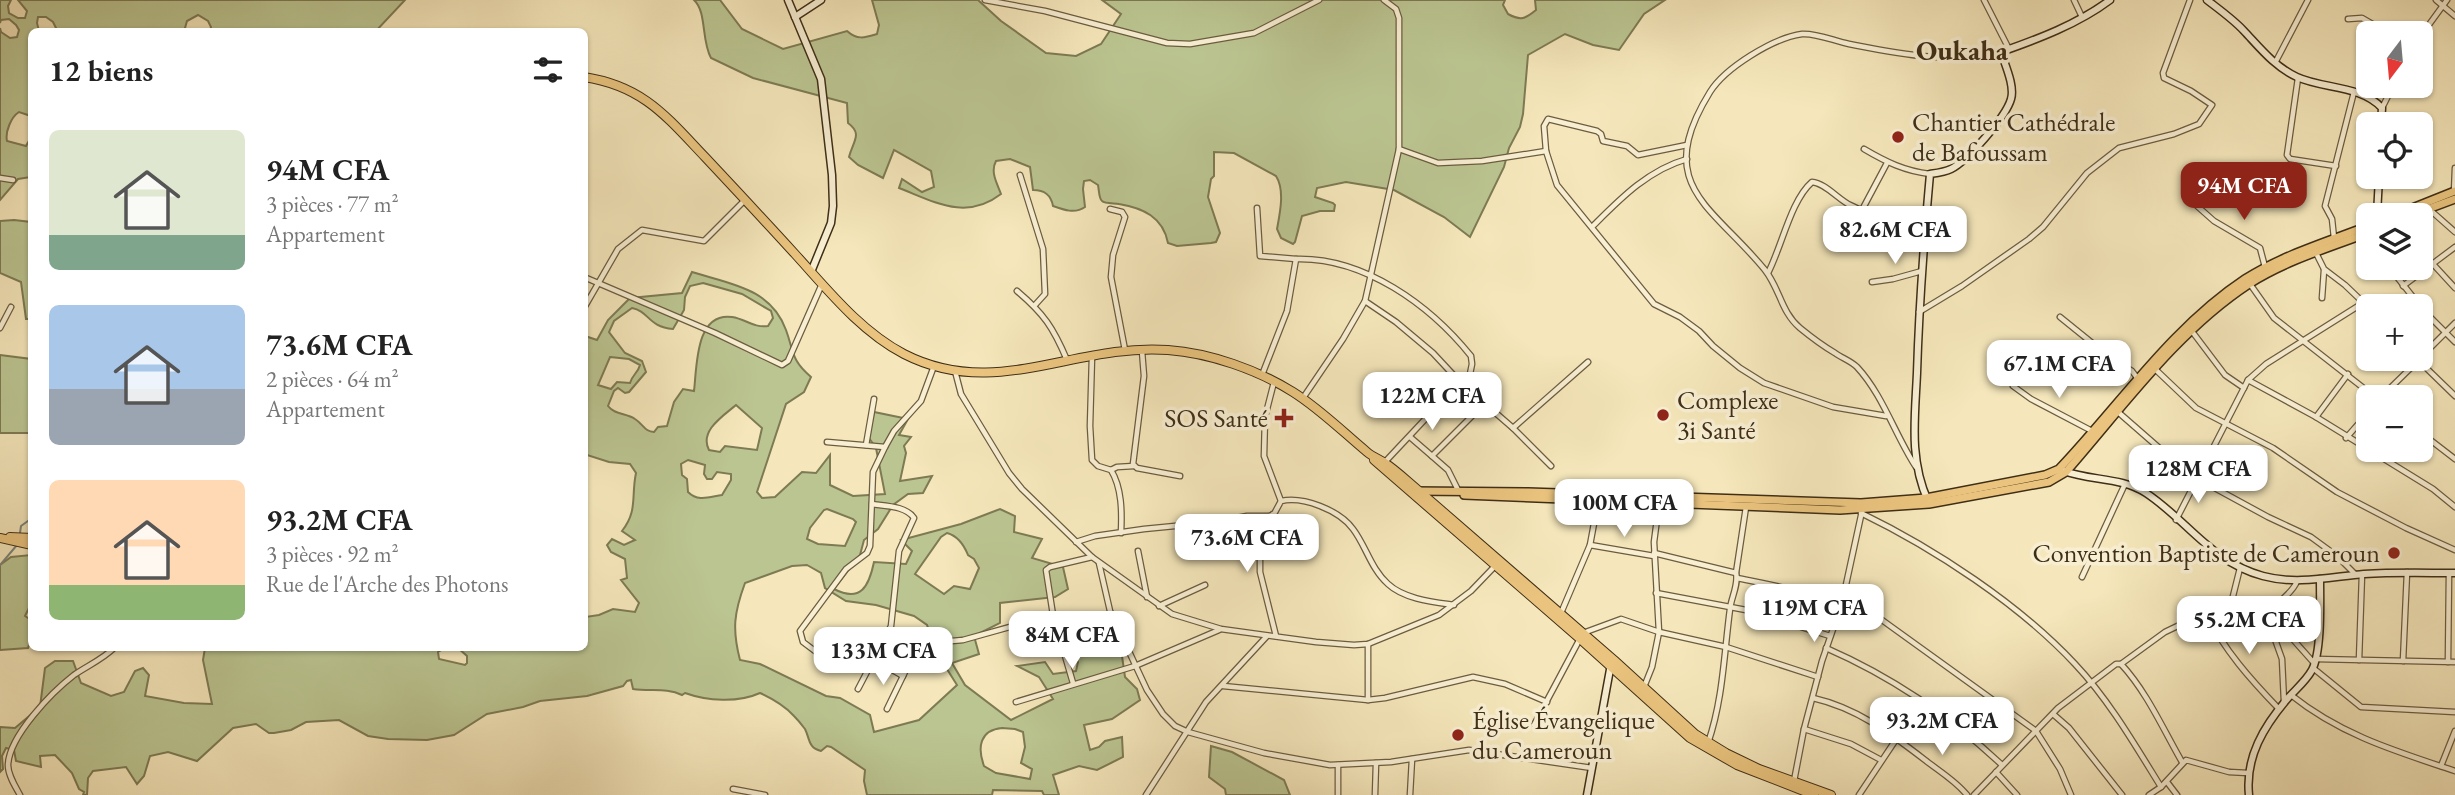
<!DOCTYPE html>
<html lang="fr">
<head>
<meta charset="utf-8">
<style>
  body { margin:0; font-family:"EB Garamond",serif; background:#f2f2f2; color:#222; height:100vh; display:flex; flex-direction:column; font-size:26px; white-space:nowrap }
  * { box-sizing:border-box; margin:0 }
  p { font-size:23px; color:#767676 }
  .icon { flex:none; width:38px; height:38px; fill:none; stroke:currentColor; stroke-width:2; stroke-linecap:round; stroke-linejoin:round }
  .map { position:relative; flex:1; overflow:hidden }
  .panel { position:absolute; left:28px; top:28px; width:560px; height:623px; display:flex; flex-direction:column; background:#fff; border-radius:10px; box-shadow:0 2px 5px #0004 }
  .panel>* { flex:none }
  .needle { width:46px; rotate:196deg }
  .fabs { position:absolute; left:2356px; top:21px; display:grid; gap:14px }
  .fabs a { display:grid; place-items:center; width:77px; height:77px; border-radius:10px; background:#fff; box-shadow:0 2px 5px #0004; font-size:35px }
  .price { position:absolute; translate:-50% -60px; padding:0 16px; border-radius:14px; background:#fff; color:#222; font-size:23px; line-height:46px; filter:drop-shadow(0 2px 4px #0008) }
  .price::after { content:''; position:absolute; left:50%; top:42px; width:21px; height:16px; margin-left:-10px; background:inherit; clip-path:polygon(0 0,100% 0,50% 100%) }
  .price.selected { background:#8f2418; color:#fff }
  ul { padding:0; list-style:none }
  li { display:flex; align-items:center; gap:21px; height:175px; padding:0 21px }
  li span { display:grid; place-items:center; flex:none; width:196px; height:140px; border-radius:10px; color:#555 }
  li>.icon { margin-inline-start:auto }
  span .icon { width:84px; height:84px; fill:#fffc; stroke-width:1 }
  li b { font-size:30px }
  h2 { display:flex; justify-content:space-between; align-items:center; height:84px; padding:0 21px; font-size:30px }
  .map>svg:first-child { display:block }
  .green { fill:#bbc591; stroke:#7d7a54; stroke-width:2; fill-rule:evenodd }
  .lines { fill:none; stroke-linecap:round; stroke-linejoin:round }
  .stream { stroke:#7a837a; stroke-width:2 }
  .street-casing { stroke:#6c5c40; stroke-width:7 }
  .secondary-casing { stroke:#3f2e17; stroke-width:9 }
  .primary-casing { stroke:#3f2e17; stroke-width:10 }
  .highway-casing { stroke:#3f2e17; stroke-width:10 }
  .street { stroke:#f8efd3; stroke-width:4.5 }
  .secondary { stroke:#f8efd3; stroke-width:6 }
  .primary { stroke:#eac47e; stroke-width:7 }
  .highway { stroke:#eac47e; stroke-width:8 }
  .poi-dot { fill:#8f2418; stroke:#f8efd3; stroke-width:2.5 }
  .labels { text-anchor:middle; stroke-width:7; stroke-linejoin:round; paint-order:stroke }
  .poi-label { font-size:26px; fill:#3f2e17; stroke:#f8efd3; text-anchor:start }
  .neighbourhood-label { font-size:28px; font-weight:bold; fill:#3f2e17; stroke:#f8efd3 }
</style>
</head>
<body>
<div class="map">
<svg width="2455" height="795" viewBox="0 0 2455 795">
  <rect width="100%" height="100%" fill="#f5e7bb"/>
  <filter id="stains"><feTurbulence type="fractalNoise" baseFrequency=".00286" numOctaves="4"/><feColorMatrix values="0 0 0 0 .2 0 0 0 0 .09 0 0 0 0 .02 0 0 0 .5 -.17"/></filter>
  <radialGradient id="worn" r=".72"><stop offset=".6" stop-color="#630" stop-opacity="0"/><stop offset="1" stop-color="#630" stop-opacity=".3"/></radialGradient>
  <!-- green -->
  <g class="green">
    <path d="M0,0H11L8,6L9,13L18,18H25L27,11L18,0H405L375,32L210,31L211,27L208,21L198,15L187,21L185,28L188,31L58,32L53,22L46,17H38L37,23L39,31L32,32L31,116L19,112C11,117 5,132 7,141L26,146L31,137V177L18,179L0,200V28L1,32L10,38L17,37L19,30L16,25L9,19L1,20L0,23Z"/>
    <path d="M694,0H720L742,29L783,49L847,31C857,40 864,38 877,34L879,25L872,0H978L1001,21L1046,53L1076,56L1101,44L1121,14L1102,0H1505L1503,5L1508,14C1521,21 1525,19 1536,10L1535,0H1665L1644,14L1619,50L1593,45L1565,34L1528,55L1523,114L1520,127L1509,148L1504,167L1470,237L1444,217L1394,190L1346,182L1317,188L1315,197L1333,203L1335,205L1334,211H1320L1302,216L1295,242L1293,244L1281,238L1277,229C1280,213 1285,190 1276,176L1234,153L1214,152V176L1211,179L1208,197L1220,233L1216,242L1211,243L1177,246L1168,243C1163,217 1143,208 1119,204C1115,203 1105,204 1102,201C1099,199 1099,190 1098,185L1090,180L1084,181L1083,189L1085,207C1075,214 1064,210 1053,206C1051,195 1045,190 1033,190L1030,167L1010,159L996,161C990,172 997,183 1001,194C966,221 935,202 899,188L902,179L922,192L934,187L931,171L894,150L883,178L858,165L849,157C853,141 863,134 848,123L847,103L753,78L711,58C701,40 707,12 694,0Z"/>
    <path d="M14,220L31,222V319H26L21,282L0,273V221Z"/>
    <path d="M692,272C730,284 771,288 786,330C794,352 791,360 811,377L804,392L786,404L757,492L762,498L775,497L802,472L816,473L830,455V485L853,496L885,494L876,448L869,438L874,412L908,419L899,435L911,437L904,446L906,453L900,481L932,476L923,493L908,494L893,505L878,529L864,540L860,555L834,589C861,603 869,586 874,562L906,564L912,551L901,540L961,524L1000,509L1015,516L1014,532L1042,539L1032,558L1063,567L1068,589L1055,597L1000,603V623L974,636L979,654L952,663L965,685L1011,720L1053,699L1039,677L1017,666L1045,662L1053,674L1076,671L1078,662L1071,652L1104,641L1122,656L1125,677L1137,689L1140,700L1112,719L1084,725L1090,750L1099,747L1105,741L1122,737L1123,757L1097,770L1079,766L1053,775L1059,795H1044L1042,791L993,790L992,795H867L864,781L865,770L831,747L827,746L821,751C808,748 810,739 805,729C802,725 797,719 794,716C784,705 773,699 760,693C738,703 707,701 685,693L682,695C666,687 650,692 633,689L631,680L627,681L623,686L587,696L540,701L523,707L487,714L454,735L427,740L388,739L368,736L339,720L306,722L291,730L274,733H269L256,724L233,728L197,761L168,752L150,756L144,776L137,784L126,767L93,771L88,778L87,795H83L84,792L79,789L72,773L55,755L40,756L41,767L16,761L14,750L6,748L2,756L3,769L0,772V727L15,728L40,707L45,668L55,661H73L81,683L111,696L124,692L135,671L143,668L149,675L145,696L184,703L212,704L203,660L205,648H445L438,652L439,659L465,665L467,663V656L458,648H584L585,617L599,615L613,609L635,612L639,603L621,580L627,578L625,559L611,552L607,545L612,539L624,545L635,540L622,531C638,511 631,496 636,473L630,464L609,462L587,455C581,426 583,392 587,363L585,362V336L597,340L608,320L630,298L682,293ZM703,283L742,294L771,311L773,318L768,326C753,328 746,319 732,317C695,312 697,367 694,391L683,389L674,402L667,426L658,427L654,432C645,432 643,424 635,419C626,413 615,415 608,406L614,391L618,388L625,393L629,392L646,372L642,361L625,353L609,332L614,321L632,308C649,311 648,327 673,329L684,310L685,297L690,286ZM610,357L629,359L640,365C638,373 632,375 630,383L617,382L611,389L598,385ZM736,405L762,428L757,450L725,446L720,452L709,450C699,431 723,416 736,405ZM688,460L705,465L704,474L707,479H712L717,472L731,474V480L722,495C709,497 698,502 688,492L687,479L682,475L681,464ZM827,509L853,519L856,522L845,546L818,544L807,539L810,528L824,510ZM947,533C958,536 964,545 968,555L974,559L979,568L970,589L954,586L944,594L915,574L941,537ZM807,565L821,573L825,588L846,601L876,605L914,616L927,625L935,650L957,685L919,720L874,732L870,715L840,698L826,696L760,664L740,660C732,629 734,613 745,583L792,566ZM1002,728L1015,729L1023,732L1025,747L1021,763L1032,769L1030,779L996,773L984,766C977,747 980,730 1002,728Z"/>
    <path d="M0,355L31,359V433H0Z"/>
    <path d="M31,555V604L25,616L31,620V638L28,648L0,650V565L11,557Z"/>
    <path d="M1211,746L1232,752L1284,780L1290,795H1226L1225,789L1209,777Z"/>
  </g>
  <g class="lines">
    <!-- stream -->
    <g class="stream">
      <path d="M20,533L21,526L32,518"/>
      <path d="M0,565L17,545"/>
    </g>
    <!-- street casing -->
    <g class="street-casing">
      <g id="street">
        <path d="M985,0L1045,11L1167,43L1190,44L1254,33L1319,0"/>
        <path d="M1984,0L2009,49"/>
        <path d="M2074,0L2082,17"/>
        <path d="M2436,0L2455,16"/>
        <path d="M2348,19L2362,18L2388,33"/>
        <path d="M2420,37L2447,0"/>
        <path d="M2275,63L2308,0"/>
        <path d="M2298,78L2287,155L2290,159L2336,166"/>
        <path d="M2382,108L2393,86"/>
        <path d="M1687,145L1638,155L1627,146L1603,141L1601,134L1597,131L1548,119L1544,126L1546,151L1557,185L1654,304L1680,317L1699,331L1713,346L1740,368L1764,383L1833,407L1886,416"/>
        <path d="M1399,149L1438,163L1482,161L1546,151"/>
        <path d="M1864,149C1886,162 1905,171 1930,174"/>
        <path d="M1020,175L1043,249L1045,294L1035,305"/>
        <path d="M0,178L13,180"/>
        <path d="M2454,192L2455,168"/>
        <path d="M2188,198L2214,221L2260,248L2265,267"/>
        <path d="M1257,208L1260,256L1296,259"/>
        <path d="M1110,209L1122,212L1125,217L1113,255L1111,277L1125,350"/>
        <path d="M2429,209L2455,232"/>
        <path d="M1862,210L1887,163"/>
        <path d="M1593,226C1620,199 1648,170 1687,159"/>
        <path d="M2334,238L2332,219L2325,206L2354,92"/>
        <path d="M2316,253L2324,269L2345,285L2368,307"/>
        <path d="M2432,263L2455,288"/>
        <path d="M2390,268L2420,306"/>
        <path d="M1768,273C1782,246 1791,200 1812,182C1825,183 1838,199 1850,205C1874,217 1899,224 1925,230"/>
        <path d="M584,277L715,333L782,365L788,361L822,284"/>
        <path d="M1872,282L1893,279L1922,271"/>
        <path d="M2250,284L2274,318L2375,397"/>
        <path d="M2403,286L2455,247"/>
        <path d="M1017,291C1044,314 1053,327 1067,360"/>
        <path d="M2322,298L2324,270"/>
        <path d="M1365,301L1396,322L1433,353L1460,382L1513,428L1551,466"/>
        <path d="M2420,307L2455,342"/>
        <path d="M584,308L618,249L642,230L704,241L745,200"/>
        <path d="M1919,312L1962,286L2029,239L2043,227L2087,173L2119,148L2174,134L2199,124L2212,105L2191,91L2164,78L2163,73L2190,0"/>
        <path d="M2060,317L2112,359L2132,371L2138,379"/>
        <path d="M0,328L11,307"/>
        <path d="M2191,330L2225,375L2244,388"/>
        <path d="M1142,351L1144,376L1133,464L1137,468L1180,476"/>
        <path d="M1092,356L1090,426L1092,460L1098,466L1111,470C1122,488 1122,512 1121,533"/>
        <path d="M2420,358L2455,323"/>
        <path d="M2418,360L2455,396"/>
        <path d="M2155,369L2196,408L2273,448L2337,492L2406,528L2455,550"/>
        <path d="M955,371L961,394L1009,473L1022,489L1092,557L1172,614L1221,629L1316,642L1354,645L1368,644L1439,615L1471,591L1495,566"/>
        <path d="M1262,375L1287,311L1296,259C1364,257 1430,305 1471,356L1472,364L1470,374L1460,382L1384,463"/>
        <path d="M2248,380L2316,417L2433,489L2455,507"/>
        <path d="M1274,382L1265,417L1264,456L1281,501"/>
        <path d="M2013,386L2031,399L2092,431"/>
        <path d="M2381,397L2420,359"/>
        <path d="M1303,398L1343,339L1365,301L1399,149V18L1396,9L1384,0"/>
        <path d="M2118,412L2189,474L2268,517L2311,537L2337,556L2355,574"/>
        <path d="M2316,417L2348,374"/>
        <path d="M1513,428L1588,362"/>
        <path d="M2420,432L2455,459"/>
        <path d="M1410,437L1432,456L1484,404"/>
        <path d="M2346,438L2368,413"/>
        <path d="M827,442L885,447L894,431L921,401L934,366"/>
        <path d="M866,445L874,399"/>
        <path d="M1432,456L1448,470L1458,490"/>
        <path d="M1916,467C1895,435 1883,395 1857,367C1851,361 1842,358 1835,353C1823,346 1811,337 1800,328C1781,312 1780,289 1765,270C1712,205 1652,186 1710,92C1725,68 1773,38 1802,34C1817,33 1834,41 1849,44C1896,53 1953,65 2001,52"/>
        <path d="M1111,470L1117,467L1134,466"/>
        <path d="M1861,513C1935,549 2019,604 2075,664C2109,700 2135,745 2161,787"/>
        <path d="M1273,514L1260,554V572L1276,636"/>
        <path d="M2176,520L2248,380L2266,364L2363,303"/>
        <path d="M1076,542L1095,536L1144,529L1216,522L1247,516H1269L1274,514L1281,501C1303,496 1339,510 1353,529C1366,546 1371,569 1388,584C1404,599 1433,602 1454,605"/>
        <path d="M1590,545L1654,556"/>
        <path d="M1138,551L1147,597"/>
        <path d="M1654,553L1736,573"/>
        <path d="M1099,563L1110,611L1147,690L1163,714L1175,726L1188,732L1264,753L1330,765L1391,762L1469,750L1592,768"/>
        <path d="M2082,577L2125,484"/>
        <path d="M1737,578C1786,588 1837,597 1882,620L2036,731L2060,769L2071,795"/>
        <path d="M2297,581C2292,596 2274,600 2273,617L2314,663"/>
        <path d="M1656,593L1746,610L1830,636"/>
        <path d="M1159,606L1205,585"/>
        <path d="M1561,613L1590,545L1598,502"/>
        <path d="M2206,613C2224,650 2251,680 2279,709"/>
        <path d="M1053,615L1046,570L1050,567L1092,557"/>
        <path d="M2273,618L2272,631L2282,659L2284,702"/>
        <path d="M1368,644V700L1385,698L1473,677L1505,684L1547,702"/>
        <path d="M1826,648C1890,676 1951,717 2002,765"/>
        <path d="M815,651L803,642L800,631L846,569L867,553L870,546L873,472L885,447"/>
        <path d="M2316,659L2455,662"/>
        <path d="M875,660L903,676"/>
        <path d="M2359,660L2362,574"/>
        <path d="M2403,661L2407,572"/>
        <path d="M2448,662L2449,573"/>
        <path d="M2121,664L2165,632L2232,600L2240,568"/>
        <path d="M2313,668L2361,707L2455,712"/>
        <path d="M1223,686L1368,700"/>
        <path d="M1644,687L1652,667L1659,632L1654,542L1659,504"/>
        <path d="M858,689L891,626L899,551L914,518C906,506 886,506 872,504"/>
        <path d="M2291,695C2341,735 2395,751 2455,771"/>
        <path d="M1813,698C1857,708 1890,733 1925,760C1939,771 1956,781 1967,795"/>
        <path d="M1016,702L1135,666L1219,630"/>
        <path d="M887,709L920,641L926,635H931L952,641L963,640L1053,615L1073,683"/>
        <path d="M2053,714L2069,728L2122,795"/>
        <path d="M1534,725L1583,633L1621,619L1659,632L1726,647L1818,677"/>
        <path d="M1804,729L1851,744L1881,760"/>
        <path d="M1708,743C1723,700 1724,654 1730,609C1731,598 1739,584 1736,573L1746,507"/>
        <path d="M2441,766L2455,731"/>
        <path d="M1996,772L2017,795"/>
        <path d="M1794,781L1804,729L1822,661L1842,603L1862,511"/>
        <path d="M2167,782L2177,795"/>
        <path d="M733,789L765,795"/>
        <path d="M20,795C15,786 8,775 8,765C9,736 52,692 74,675C87,666 103,659 114,648"/>
        <path d="M1146,795L1206,702L1267,636"/>
        <path d="M1338,795V765"/>
        <path d="M1375,795L1376,763"/>
        <path d="M1410,795L1412,759"/>
        <path d="M1859,795L1897,738"/>
        <path d="M1974,795L2058,708L2116,664H2121C2147,692 2163,729 2182,762"/>
        <path d="M2149,795L2161,787L2186,760L2229,772L2248,773"/>
      </g>
    </g>
    <!-- secondary casing -->
    <g class="secondary-casing">
      <g id="secondary">
        <path d="M788,0L821,79L832,175L833,206L831,223L811,272"/>
        <path d="M2207,0C2220,10 2234,20 2244,31C2260,48 2275,67 2297,77C2323,89 2361,85 2382,108L2381,124"/>
        <path d="M795,17L821,0"/>
        <path d="M2377,215L2379,177"/>
        <path d="M2064,471C2091,481 2121,477 2146,493C2187,520 2211,562 2263,576C2296,585 2330,577 2364,574C2394,572 2425,573 2455,573"/>
        <path d="M1928,501C1909,459 1915,418 1917,373C1919,307 1924,240 1930,174C1937,173 1945,172 1951,169C1967,161 2006,117 2011,99C2015,86 2005,65 2001,52C2038,39 2078,24 2110,0"/>
        <path d="M1587,795L1611,664"/>
        <path d="M2249,795C2245,757 2264,726 2288,698C2296,689 2306,681 2312,670C2322,651 2320,601 2320,579"/>
      </g>
    </g>
    <!-- primary casing -->
    <g class="primary-casing">
      <g id="primary">
        <path d="M2395,215L2455,191"/>
        <path d="M2412,215L2455,199"/>
        <path d="M1414,491L1528,492L1861,503L1926,498L2045,475L2059,469C2119,406 2171,328 2245,279C2283,255 2326,242 2368,226"/>
        <path d="M1464,495L1840,510L1929,504L2049,482L2066,472C2123,407 2176,332 2249,284C2285,261 2328,248 2368,233"/>
      </g>
    </g>
    <!-- highway casing -->
    <g class="highway-casing">
      <g id="highway">
        <path d="M584,77C643,86 666,116 705,157C735,189 765,221 795,254C827,289 860,331 904,354C996,401 1074,343 1168,350C1210,353 1258,370 1293,392C1320,409 1343,432 1367,452C1373,457 1379,459 1385,463C1397,471 1407,481 1418,490L1614,660L1695,734L1726,753L1759,769L1831,795"/>
        <path d="M1374,460L1579,638L1690,738L1737,765L1814,795"/>
        <path d="M10,537L32,538"/>
        <path d="M0,538L32,545"/>
      </g>
    </g>
    <!-- street -->
    <use href="#street" class="street"/>
    <!-- secondary -->
    <use href="#secondary" class="secondary"/>
    <!-- primary -->
    <use href="#primary" class="primary"/>
    <!-- highway -->
    <use href="#highway" class="highway"/>
  </g>
  <!-- markers -->
  <g class="poi-dot">
    <circle cx="1898" cy="137" r="7"/>
    <circle cx="1663" cy="415" r="7"/>
    <path d="M1280.5 407.5h7v7h7v7h-7v7h-7v-7h-7v-7h7z"/>
    <circle cx="2394" cy="553" r="7"/>
    <circle cx="1458" cy="735" r="7"/>
  </g>
  <g class="labels">
    <!-- poi labels -->
    <g class="poi-label">
      <text x="1912" y="131">Chantier Cathédrale<tspan x="1912" dy="30">de Bafoussam</tspan></text>
      <text x="1677" y="409">Complexe<tspan x="1677" dy="30">3i Santé</tspan></text>
      <text x="1268" y="427" text-anchor="end">SOS Santé</text>
      <text x="2380" y="562" text-anchor="end">Convention Baptiste de Cameroun</text>
      <text x="1472" y="729">Église Évangelique<tspan x="1472" dy="30">du Cameroun</tspan></text>
    </g>
    <!-- neighbourhood labels -->
    <g class="neighbourhood-label">
      <text x="1962" y="60">Oukaha</text>
    </g>
  </g>
  <rect width="100%" height="100%" filter="url(#stains)"/>
  <rect width="100%" height="100%" fill="url(#worn)"/>
</svg>
<div class="fabs">
<a><svg class="needle" viewBox="-14 -14 28 28"><path d="M0-13l5 13h-10z" fill="#e53935"/><path d="M0 13l5-13h-10z" fill="#767676"/></svg></a>
<a><svg class="icon" aria-label="locate" viewBox="0 0 24 24"><circle cx="12" cy="12" r="6"/><path d="M12 2v4M12 18v4M2 12h4M18 12h4"/></svg></a>
<a><svg class="icon" aria-label="layers" viewBox="0 0 24 24"><path d="M12 4l9 5-9 5-9-5zM3 14l9 5 9-5"/></svg></a>
<a>+</a>
<a>−</a>
</div>
<b class="price selected" style="left:2244px;top:222px">94M CFA</b>
<b class="price" style="left:1895px;top:266px">82.6M CFA</b>
<b class="price" style="left:2059px;top:400px">67.1M CFA</b>
<b class="price" style="left:1432px;top:432px">122M CFA</b>
<b class="price" style="left:2198px;top:505px">128M CFA</b>
<b class="price" style="left:1624px;top:539px">100M CFA</b>
<b class="price" style="left:1247px;top:574px">73.6M CFA</b>
<b class="price" style="left:1814px;top:644px">119M CFA</b>
<b class="price" style="left:2249px;top:656px">55.2M CFA</b>
<b class="price" style="left:1072px;top:671px">84M CFA</b>
<b class="price" style="left:883px;top:687px">133M CFA</b>
<b class="price" style="left:1942px;top:757px">93.2M CFA</b>
<section class="panel">
<h2>12 biens<svg class="icon" aria-label="filters" viewBox="0 0 24 24"><path d="M4 7h16M4 17h16"/><circle cx="9" cy="7" r="2"/><circle cx="15" cy="17" r="2"/></svg></h2>
<ul>
<li><span style="background:linear-gradient(#dfe7d0 75%,#7fa58c 0)"><svg class="icon" aria-label="home" viewBox="0 0 24 24"><path d="M3 11l9-7 9 7M6 9v11h12V9"/></svg></span><div><b>94M CFA</b><p>3 pièces · 77 m²</p><p>Appartement</p></div></li>
<li><span style="background:linear-gradient(#a9c7e8 60%,#9aa5b1 0)"><svg class="icon" aria-label="home" viewBox="0 0 24 24"><path d="M3 11l9-7 9 7M6 9v11h12V9"/></svg></span><div><b>73.6M CFA</b><p>2 pièces · 64 m²</p><p>Appartement</p></div></li>
<li><span style="background:linear-gradient(#ffd9b3 75%,#8fb573 0)"><svg class="icon" aria-label="home" viewBox="0 0 24 24"><path d="M3 11l9-7 9 7M6 9v11h12V9"/></svg></span><div><b>93.2M CFA</b><p>3 pièces · 92 m²</p><p>Rue de l'Arche des Photons</p></div></li>
</ul>
</section>
</div>
</body>
</html>
